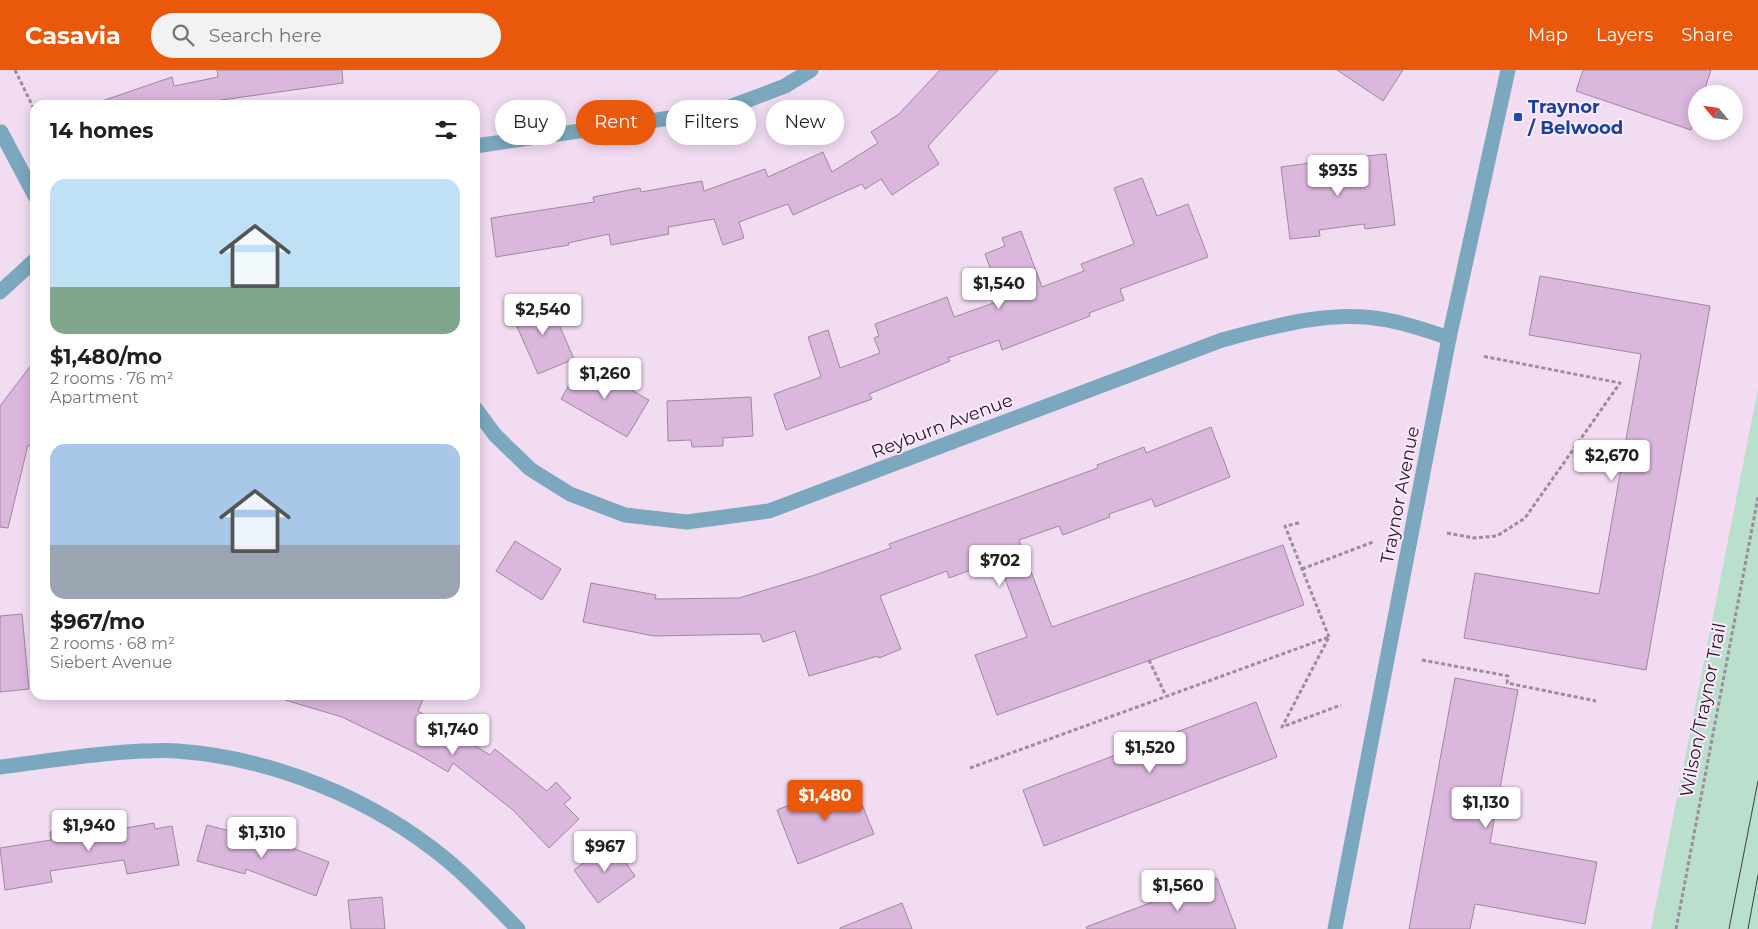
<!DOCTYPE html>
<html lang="en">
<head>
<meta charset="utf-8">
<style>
  body { margin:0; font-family:Montserrat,sans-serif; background:#f2f2f2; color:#202124; height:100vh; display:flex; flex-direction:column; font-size:19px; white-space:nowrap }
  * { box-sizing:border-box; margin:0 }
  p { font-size:16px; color:#757577 }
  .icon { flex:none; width:28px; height:28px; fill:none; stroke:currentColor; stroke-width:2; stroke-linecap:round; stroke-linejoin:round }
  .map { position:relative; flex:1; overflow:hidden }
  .panel { position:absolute; left:30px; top:30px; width:450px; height:600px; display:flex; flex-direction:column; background:#fff; border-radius:15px; box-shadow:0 2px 12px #0003 }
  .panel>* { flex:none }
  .top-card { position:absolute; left:495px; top:30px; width:475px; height:45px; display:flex; gap:10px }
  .needle { width:32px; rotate:299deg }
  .tools { position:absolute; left:1688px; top:15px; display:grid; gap:10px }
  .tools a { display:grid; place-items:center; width:55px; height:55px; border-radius:50%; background:#fff; box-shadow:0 2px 12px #0003; font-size:25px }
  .price { position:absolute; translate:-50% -42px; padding:0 11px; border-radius:5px; background:#fff; color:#222; font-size:16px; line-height:32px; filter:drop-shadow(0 1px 2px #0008) }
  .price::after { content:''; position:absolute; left:50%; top:30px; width:15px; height:11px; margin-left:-8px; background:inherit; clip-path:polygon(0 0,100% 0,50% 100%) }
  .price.on { background:#ea580c; color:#fff }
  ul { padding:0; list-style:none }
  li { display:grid; align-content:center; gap:10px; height:265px; padding:0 20px }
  li span { display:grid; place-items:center; height:155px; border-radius:15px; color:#555 }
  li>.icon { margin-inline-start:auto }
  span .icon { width:90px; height:90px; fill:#fffc; stroke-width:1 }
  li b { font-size:21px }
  h2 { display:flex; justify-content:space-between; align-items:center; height:60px; padding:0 20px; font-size:21px }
  .tag { padding:0 18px; border-radius:22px; background:#fff; box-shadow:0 2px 12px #0003; font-size:18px; line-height:45px }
  .tag.on { background:#ea580c; color:#fff }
  header { display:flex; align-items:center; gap:30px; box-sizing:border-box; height:70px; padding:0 25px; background:#ea580c; color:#fff }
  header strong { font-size:24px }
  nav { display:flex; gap:28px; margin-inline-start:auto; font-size:18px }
  .search { width:350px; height:45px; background:#f2f2f2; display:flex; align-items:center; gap:12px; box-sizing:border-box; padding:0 18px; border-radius:28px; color:#757577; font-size:19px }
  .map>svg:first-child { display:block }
  .green { fill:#badfcc }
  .building { fill:#dbb6dd; stroke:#9d899d }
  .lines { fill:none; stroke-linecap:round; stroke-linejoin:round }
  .path { stroke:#9c8d9d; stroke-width:3; stroke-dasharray:4 2.5; stroke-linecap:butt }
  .lane { stroke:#7ba8be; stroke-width:15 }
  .street { stroke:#7ba8be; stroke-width:15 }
  .tram { stroke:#453c46; stroke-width:1 }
  .transit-dot { fill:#1a4fb4; stroke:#fee9ff; stroke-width:2 }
  .labels { text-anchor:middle; stroke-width:4; stroke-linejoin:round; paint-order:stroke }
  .transit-label { font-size:18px; font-weight:bold; fill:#164399; stroke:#fee9ff; text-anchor:start }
  .street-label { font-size:18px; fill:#221b23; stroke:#fee9ff }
</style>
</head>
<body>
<header>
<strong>Casavia</strong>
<div class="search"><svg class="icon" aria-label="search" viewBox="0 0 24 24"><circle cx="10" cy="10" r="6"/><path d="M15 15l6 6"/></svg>Search here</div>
<nav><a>Map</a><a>Layers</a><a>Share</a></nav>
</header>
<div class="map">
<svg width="1758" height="859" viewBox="0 0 1758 859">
  <rect width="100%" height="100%" fill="#f1dcf2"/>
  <!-- green -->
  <path class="green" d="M1758,319V859H1651Z"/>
  <!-- building -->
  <g class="building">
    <path d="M217,0H342L343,13L207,32L208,35H102V31L172,7L174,16L218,7Z"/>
    <path d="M940,0H998L928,76L939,94L892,125L881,109L865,119L862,114L793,145L788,134L739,152L744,168L723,175L714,149L668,157L669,164L611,175L609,164L568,173L569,175L496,187L491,148L594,132L593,127L640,118L641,122L702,111L704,121L765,99L768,107L823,82L832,102L878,73L871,62L899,44Z"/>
    <path d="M1337,0H1403L1383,31Z"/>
    <path d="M1583,0H1711L1703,24H1696V43L1691,60L1576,21Z"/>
    <path d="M1386,84L1395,155L1365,159L1364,154L1319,160L1320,166L1290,169L1281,97L1310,93L1311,100L1358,94L1357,87Z"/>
    <path d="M1142,108L1157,146L1188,134L1208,187L1120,219L1124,230L1089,243L1090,246L1002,280L999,270L948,288L950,291L869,324L872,329L786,360L774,324L821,307L808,267L828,260L840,298L880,283L874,268L879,266L875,254L947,227L954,247L1002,230L985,184L1005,176L1002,168L1021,161L1042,217L1084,201L1081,194L1134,174L1114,118Z"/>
    <path d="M1540,206L1710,236L1646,600L1464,568L1475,503L1599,524L1641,284L1529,265Z"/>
    <path d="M547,227L574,289L538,304L511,243Z"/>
    <path d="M35,290V379L28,375L8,458L0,457V336Z"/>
    <path d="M582,292L649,330L627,367L561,329Z"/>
    <path d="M751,327L753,366L723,368V376L692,377L691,370L668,371L667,331Z"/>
    <path d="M1211,357L1230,407L1155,437L1152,429L1109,444L1110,447L1063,465L1059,456L1019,470L1052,557L1283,475L1304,535L997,645L975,585L1027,567L998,490L949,508L947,501L880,526L901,579L879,588L878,586L809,606L795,561L763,572L760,564L654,566L583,552L591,513L656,525L655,529L739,528L815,505L891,478L889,474L1098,398L1097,395L1144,377L1146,383Z"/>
    <path d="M515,471L561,499L542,530L496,501Z"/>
    <path d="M22,544L29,619L0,622V546Z"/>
    <path d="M1455,608L1518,620L1490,773L1597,792L1585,854L1475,834L1470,859H1409Z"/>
    <path d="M286,625H425L418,641L490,685L495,679L547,721L556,712L571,728L564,734L579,749L549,778L513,740L453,693L448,702L416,683L342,647L285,630Z"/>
    <path d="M1256,632L1277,687L1044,776L1023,720Z"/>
    <path d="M852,710L874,764L798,794L777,740Z"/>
    <path d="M101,751L103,762L154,753L155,759L172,756L179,795L127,804L124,790L50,801L52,812L5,820L0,778L51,770L50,762L70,759V757Z"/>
    <path d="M207,755L287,776L329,792L316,826L246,799L245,804L197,791Z"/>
    <path d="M612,773L635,806L598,833L574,800Z"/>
    <path d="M1217,808L1236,859H1087L1086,857Z"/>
    <path d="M382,827L385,859H351L348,830Z"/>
    <path d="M902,833L912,859H840V858Z"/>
  </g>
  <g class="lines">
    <!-- path -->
    <g class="path">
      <path d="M15,0L35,41"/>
      <path d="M1299,453L1285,456L1329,567"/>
      <path d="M1447,463L1474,468L1497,466L1525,448L1620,313L1482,286"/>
      <path d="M1302,499L1373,472"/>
      <path d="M1149,590L1166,626"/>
      <path d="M1422,590L1508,606L1507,613L1596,631"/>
      <path d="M970,698L1329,567L1282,657L1341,635"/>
      <path d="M1676,859L1758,427"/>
    </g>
    <!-- lane -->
    <path class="lane" d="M1,62L35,126"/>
    <!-- street -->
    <g class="street">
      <path d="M475,76L719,41L785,16L811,0"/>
      <path d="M0,222L35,190"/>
      <path d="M475,338L495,365L530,399L570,424L625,445L687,452L769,441L1222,270C1274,256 1332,239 1387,250C1408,254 1429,261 1449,268"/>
      <path d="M0,697C48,691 95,683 143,681C154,681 166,680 177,681C274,688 373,729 447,790C473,812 495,835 518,859"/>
      <path d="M1335,859L1449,268L1508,0"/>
    </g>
    <!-- tram -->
    <g class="tram">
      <path d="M1729,859L1758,711"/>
      <path d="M1748,859L1758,805"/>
    </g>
  </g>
  <!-- markers -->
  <rect class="transit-dot" x="1513" y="42" width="10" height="10" rx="2.5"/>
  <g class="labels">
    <!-- transit labels -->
    <g class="transit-label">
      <text x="1528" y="43">Traynor<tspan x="1528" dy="21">/ Belwood</tspan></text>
    </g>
    <!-- street labels -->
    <g class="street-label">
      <text transform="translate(942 356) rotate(-21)" y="6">Reyburn Avenue</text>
      <text transform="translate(1400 425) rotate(-79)" y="6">Traynor Avenue</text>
      <text transform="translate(1703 640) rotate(-79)" y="6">Wilson/Traynor Trail</text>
    </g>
  </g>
</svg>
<div class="tools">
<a><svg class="needle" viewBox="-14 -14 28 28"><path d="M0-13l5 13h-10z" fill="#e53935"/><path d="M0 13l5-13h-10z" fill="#757577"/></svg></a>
</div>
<b class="price" style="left:1338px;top:127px">$935</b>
<b class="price" style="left:999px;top:240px">$1,540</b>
<b class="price" style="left:543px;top:266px">$2,540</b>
<b class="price" style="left:605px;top:330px">$1,260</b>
<b class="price" style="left:1612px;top:412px">$2,670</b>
<b class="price" style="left:1000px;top:517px">$702</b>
<b class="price" style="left:453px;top:686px">$1,740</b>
<b class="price" style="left:1150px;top:704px">$1,520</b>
<b class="price on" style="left:825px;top:752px">$1,480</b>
<b class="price" style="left:1486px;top:759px">$1,130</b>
<b class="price" style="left:89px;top:782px">$1,940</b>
<b class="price" style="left:262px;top:789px">$1,310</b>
<b class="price" style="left:605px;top:803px">$967</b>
<b class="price" style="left:1178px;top:842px">$1,560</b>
<div class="top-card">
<a class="tag">Buy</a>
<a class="tag on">Rent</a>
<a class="tag">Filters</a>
<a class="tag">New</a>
</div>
<section class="panel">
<h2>14 homes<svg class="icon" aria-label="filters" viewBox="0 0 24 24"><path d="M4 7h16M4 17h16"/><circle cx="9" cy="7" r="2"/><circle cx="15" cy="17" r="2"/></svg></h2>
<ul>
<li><span style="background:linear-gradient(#bfe0f5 70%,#7fa58c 0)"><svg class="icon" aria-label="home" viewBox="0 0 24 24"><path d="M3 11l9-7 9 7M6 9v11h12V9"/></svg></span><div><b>$1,480/mo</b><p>2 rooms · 76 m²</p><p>Apartment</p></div></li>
<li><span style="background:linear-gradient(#a9c7e8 65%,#9aa5b1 0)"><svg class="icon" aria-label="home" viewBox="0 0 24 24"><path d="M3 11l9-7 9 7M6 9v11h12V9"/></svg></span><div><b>$967/mo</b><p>2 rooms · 68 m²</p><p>Siebert Avenue</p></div></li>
</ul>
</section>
</div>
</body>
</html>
